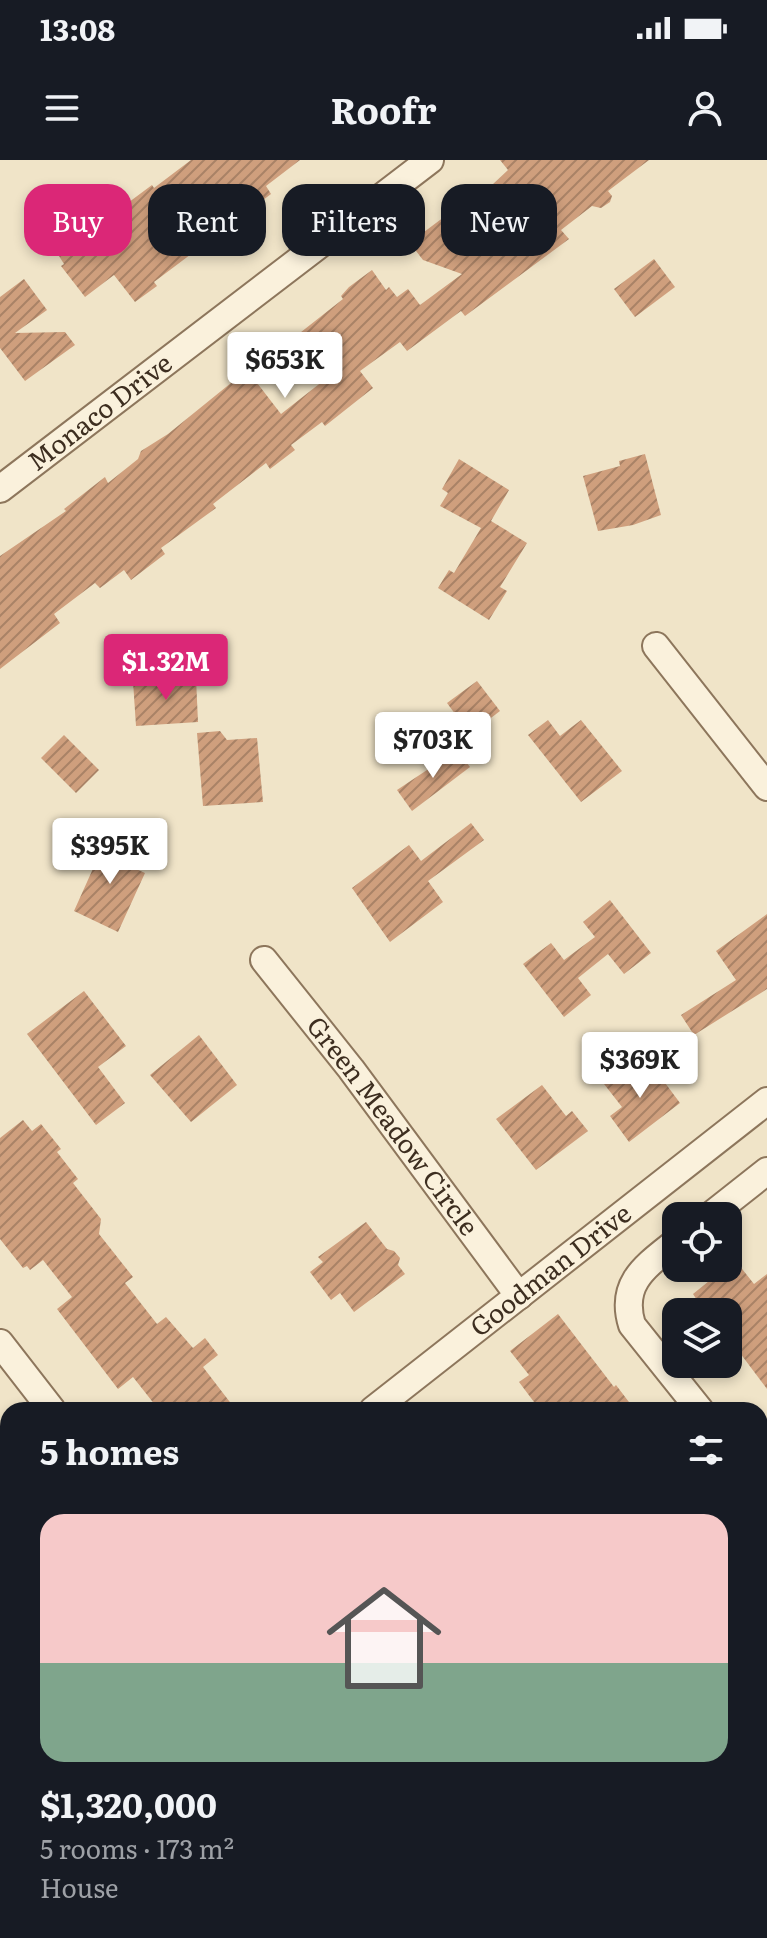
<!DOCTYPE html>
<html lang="en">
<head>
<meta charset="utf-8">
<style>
  body { margin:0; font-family:Literata,serif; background:#242831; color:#f1f3f6; height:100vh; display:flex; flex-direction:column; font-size:30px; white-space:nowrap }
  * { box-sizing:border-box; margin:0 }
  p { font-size:26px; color:#9ea1a6 }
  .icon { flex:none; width:44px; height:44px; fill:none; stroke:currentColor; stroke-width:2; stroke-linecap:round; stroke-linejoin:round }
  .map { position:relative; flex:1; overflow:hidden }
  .drawer { position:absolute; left:0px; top:1242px; width:768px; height:536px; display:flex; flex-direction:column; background:#171b24; border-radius:24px 24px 0 0; box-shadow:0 4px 12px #0003 }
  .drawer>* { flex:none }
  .hud { position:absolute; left:24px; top:24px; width:720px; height:72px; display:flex; gap:16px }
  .controls { position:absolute; left:662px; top:1042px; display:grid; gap:16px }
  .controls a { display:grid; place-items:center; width:80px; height:80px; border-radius:16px; background:#171b24; box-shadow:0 4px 12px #0003; font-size:40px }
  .price { position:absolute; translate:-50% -68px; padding:0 18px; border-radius:8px; background:#fff; color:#222; font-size:26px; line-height:52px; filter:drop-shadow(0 2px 4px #0008) }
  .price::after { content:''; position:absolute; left:50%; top:48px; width:24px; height:18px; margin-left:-12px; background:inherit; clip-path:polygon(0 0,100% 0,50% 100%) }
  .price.on { background:#db2777; color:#fff }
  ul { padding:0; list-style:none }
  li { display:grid; align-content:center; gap:16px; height:424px; padding:0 40px }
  li span { display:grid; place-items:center; height:248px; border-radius:24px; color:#555 }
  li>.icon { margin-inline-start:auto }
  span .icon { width:144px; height:144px; fill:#fffc; stroke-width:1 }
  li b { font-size:34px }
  h2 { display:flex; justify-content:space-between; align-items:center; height:96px; padding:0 40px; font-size:34px }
  .pill { padding:0 28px; border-radius:24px; background:#171b24; box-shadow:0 4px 12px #0003; font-size:28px; line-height:72px }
  .pill.on { background:#db2777; color:#fff }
  .status { display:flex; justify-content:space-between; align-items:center; height:56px; padding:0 40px; background:#171b24; direction:ltr }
  .status svg { height:22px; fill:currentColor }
  header { display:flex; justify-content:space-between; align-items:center; height:104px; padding:0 40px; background:#171b24; font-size:36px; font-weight:700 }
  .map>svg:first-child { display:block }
  .building { fill:url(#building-hatch) }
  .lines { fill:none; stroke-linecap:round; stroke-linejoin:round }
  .minor-casing { stroke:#8d765c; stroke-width:30 }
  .minor { stroke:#faf1dc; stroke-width:26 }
  .labels { text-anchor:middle; stroke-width:7; stroke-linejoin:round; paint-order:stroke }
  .street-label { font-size:26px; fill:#3d2e20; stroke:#f7eed8 }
</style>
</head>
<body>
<div class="status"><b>13:08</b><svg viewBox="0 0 49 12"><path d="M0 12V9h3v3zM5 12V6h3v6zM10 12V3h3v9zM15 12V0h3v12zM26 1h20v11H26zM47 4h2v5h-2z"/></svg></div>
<header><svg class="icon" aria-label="menu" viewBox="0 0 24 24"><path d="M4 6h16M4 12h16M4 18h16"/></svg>Roofr<svg class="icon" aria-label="person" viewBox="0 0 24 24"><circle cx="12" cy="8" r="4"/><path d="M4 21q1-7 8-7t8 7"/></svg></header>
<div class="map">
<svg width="767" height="1778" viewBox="0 0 767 1778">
  <defs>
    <pattern id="building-hatch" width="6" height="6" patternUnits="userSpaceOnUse" patternTransform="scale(2)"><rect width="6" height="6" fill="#cf9f7d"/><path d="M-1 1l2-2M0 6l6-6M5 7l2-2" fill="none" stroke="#a98266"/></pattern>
  </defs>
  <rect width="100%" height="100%" fill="#f0e4c8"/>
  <!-- building -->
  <g class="building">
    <path d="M191,0H300L266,26L271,34L154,122L157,126L135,142L114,115L85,137L61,106L64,104L59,96L72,87L66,80L89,62L121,48L152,25L154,28Z"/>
    <path d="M500,0H649L608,31L612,36L610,42L601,48L592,46L561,70L569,79L465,156L461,151L407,191L400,182L360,211L373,228L325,266L322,262L291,285L295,290L270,309L266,303L213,344L216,348L161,388L165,394L131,420L124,410L100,428L95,423L54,454L60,463L0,509V396L66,351L64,349L105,317L108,323L138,299L141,291L168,274L247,210L281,254L323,221L263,202L343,139L341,136L349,127L372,110L386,130L389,127L397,137L408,129L420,145L462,114L423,100L413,87L423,79L420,75L448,54L458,68L468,60L484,81L513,59L490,27L508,10Z"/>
    <path d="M654,99L675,127L635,157L614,129Z"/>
    <path d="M24,119L47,150L15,173L65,172L75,185L25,221L0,188V137Z"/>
    <path d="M645,294L661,355L633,365L598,371L583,316L620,306L619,301Z"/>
    <path d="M459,299L509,330L491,361L527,383L500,427L507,431L489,460L438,428L449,410L454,413L481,368L440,346L448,333L442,329Z"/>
    <path d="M196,518L198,562L136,566L133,521Z"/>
    <path d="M477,521L500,551L470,574L447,543Z"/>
    <path d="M548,560L560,576L581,560L622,611L581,642L528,575Z"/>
    <path d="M220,571L227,580L257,578L263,642L203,646L197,573Z"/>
    <path d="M64,575L99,610L76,633L41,598Z"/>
    <path d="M457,590L470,607L412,651L397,630Z"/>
    <path d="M471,663L484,680L428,721L443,742L390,782L352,728L409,685L421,701Z"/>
    <path d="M109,673L132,683L123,703L145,713L118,772L74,751Z"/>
    <path d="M610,740L651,793L624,814L608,794L578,818L591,835L564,857L523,804L551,783L564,800L595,777L583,762Z"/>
    <path d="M767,754V829L694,875L681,855L736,820L716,791Z"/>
    <path d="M84,831L126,886L98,907L125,943L96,965L27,874Z"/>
    <path d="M199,875L237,925L191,962L150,915Z"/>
    <path d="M651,904L680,943L629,982L610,956L622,947L604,924L629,906L636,915Z"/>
    <path d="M542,925L566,956L572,951L588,971L536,1010L496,959Z"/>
    <path d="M23,960L32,971L41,964L61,989L57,992L78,1019L73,1023L101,1059L99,1074L133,1117L125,1123L157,1164L166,1157L193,1188L205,1178L218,1195L203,1207L236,1250H159L133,1217L118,1229L57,1149L72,1137L43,1100L30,1110L27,1106L23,1108L0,1079V978Z"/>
    <path d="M366,1062L387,1089L394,1091L400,1098L398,1105L405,1114L354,1152L340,1133L331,1140L310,1112L323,1102L318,1097Z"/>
    <path d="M735,1100L754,1124L767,1114V1229L728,1177V1152H705L693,1134Z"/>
    <path d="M558,1154L614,1227L616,1225L635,1250H540L519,1222L529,1215L510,1191Z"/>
  </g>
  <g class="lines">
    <!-- minor casing -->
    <g class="minor-casing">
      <g id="minor">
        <path id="s1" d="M0,329L430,0"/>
        <path d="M656,486L767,627"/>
        <path id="s2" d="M264,800L351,909L519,1136"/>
        <path d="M710,1056L767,1011"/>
        <path d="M676,1082C646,1106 619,1123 632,1165L700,1250"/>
        <path d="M0,1183L52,1250"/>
        <path id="s3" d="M373,1250L767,941"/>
        <path d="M760,1324L767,1333"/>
        <path d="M0,1544L8,1538"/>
        <path d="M760,1581L767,1576"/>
        <path d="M227,1770L233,1778"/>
        <path d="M655,1770L661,1778"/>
      </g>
    </g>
    <!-- minor -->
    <use href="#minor" class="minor"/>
  </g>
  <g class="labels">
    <!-- street labels -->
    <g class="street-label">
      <text dy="9" stroke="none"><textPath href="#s1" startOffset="126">Monaco Drive</textPath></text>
      <text dy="9" stroke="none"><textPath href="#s2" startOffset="210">Green Meadow Circle</textPath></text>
      <text dy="9" stroke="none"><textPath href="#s3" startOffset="226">Goodman Drive</textPath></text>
    </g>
  </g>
</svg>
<div class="controls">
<a><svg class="icon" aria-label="locate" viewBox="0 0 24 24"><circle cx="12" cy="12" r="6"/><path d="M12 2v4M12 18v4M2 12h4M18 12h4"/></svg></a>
<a><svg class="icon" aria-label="layers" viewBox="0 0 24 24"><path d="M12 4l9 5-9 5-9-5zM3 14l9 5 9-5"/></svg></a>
</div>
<b class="price" style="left:285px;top:240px">$653K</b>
<b class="price on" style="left:166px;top:542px">$1.32M</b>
<b class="price" style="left:433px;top:620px">$703K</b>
<b class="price" style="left:110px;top:726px">$395K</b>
<b class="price" style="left:640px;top:940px">$369K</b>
<div class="hud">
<a class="pill on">Buy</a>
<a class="pill">Rent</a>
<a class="pill">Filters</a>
<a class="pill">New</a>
</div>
<section class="drawer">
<h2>5 homes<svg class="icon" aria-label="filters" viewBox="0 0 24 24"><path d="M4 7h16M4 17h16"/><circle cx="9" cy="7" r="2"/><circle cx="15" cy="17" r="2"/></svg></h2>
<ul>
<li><span style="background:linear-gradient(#f6c9c9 60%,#7fa58c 0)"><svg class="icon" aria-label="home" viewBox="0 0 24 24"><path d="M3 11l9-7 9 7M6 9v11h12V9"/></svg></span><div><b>$1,320,000</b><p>5 rooms · 173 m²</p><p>House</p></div></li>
</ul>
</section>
</div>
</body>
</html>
